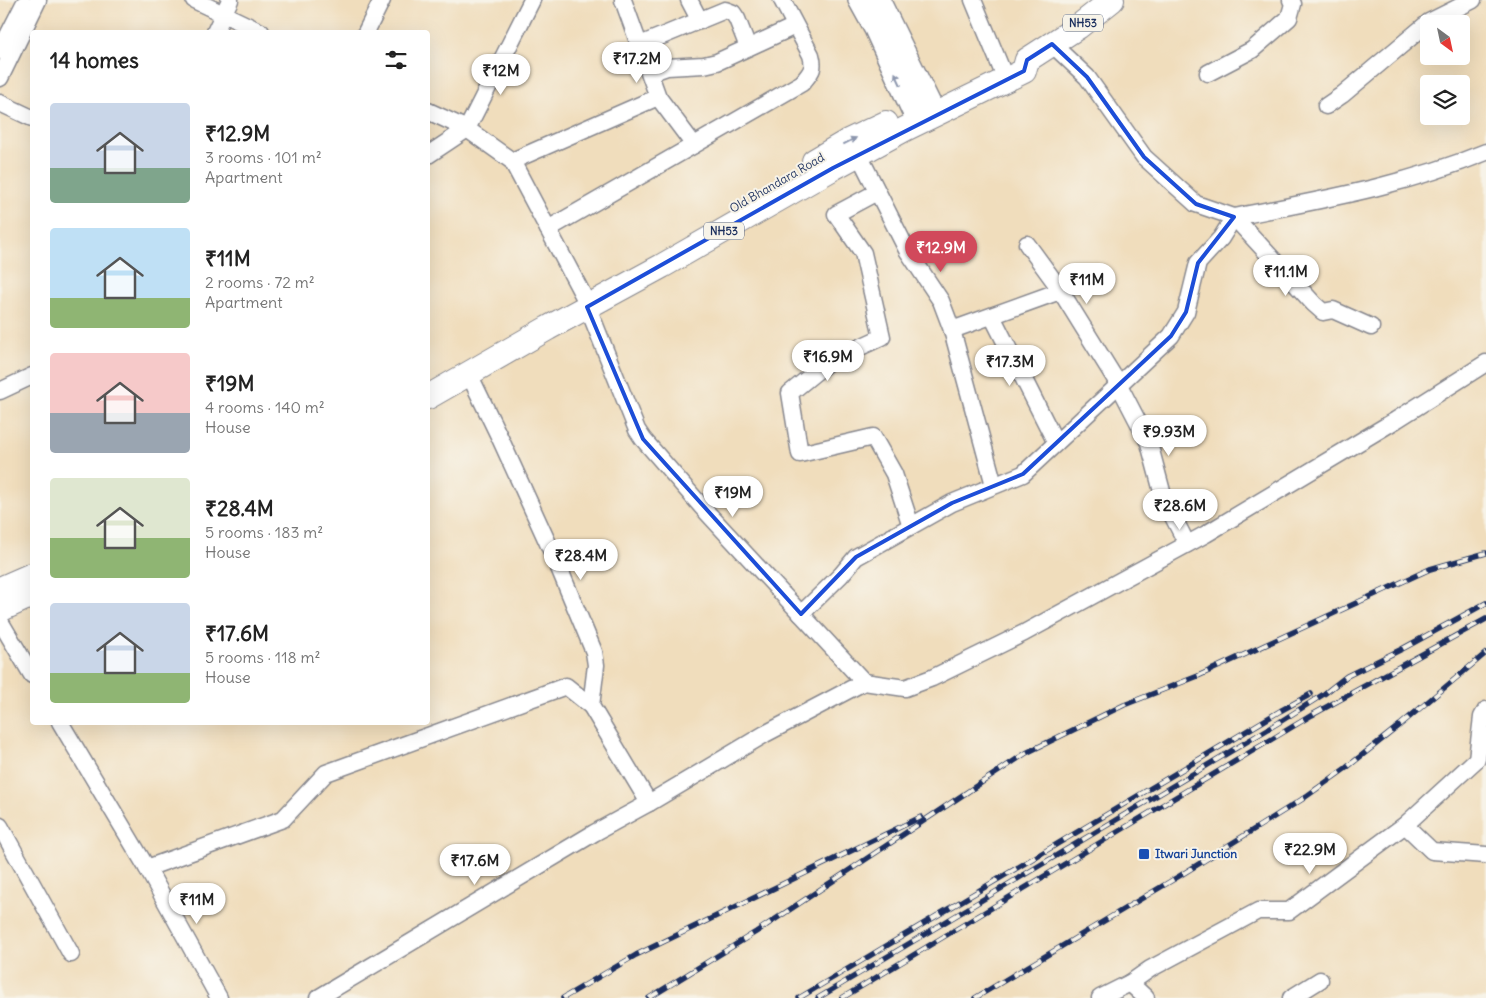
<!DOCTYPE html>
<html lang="en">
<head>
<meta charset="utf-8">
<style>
  body { margin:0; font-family:Delius,sans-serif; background:#f2f2f2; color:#222; height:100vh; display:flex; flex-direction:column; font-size:19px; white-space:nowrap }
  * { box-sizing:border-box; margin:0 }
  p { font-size:16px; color:#767676 }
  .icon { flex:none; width:28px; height:28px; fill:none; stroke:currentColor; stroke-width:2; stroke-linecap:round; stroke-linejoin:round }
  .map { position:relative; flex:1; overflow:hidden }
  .panel { position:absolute; left:30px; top:30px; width:400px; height:695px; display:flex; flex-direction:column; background:#fff; border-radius:5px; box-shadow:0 5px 20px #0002 }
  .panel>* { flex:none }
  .needle { width:32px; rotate:147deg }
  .fabs { position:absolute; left:1420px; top:15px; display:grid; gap:10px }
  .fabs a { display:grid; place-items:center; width:50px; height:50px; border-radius:5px; background:#fff; box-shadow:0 5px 20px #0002; font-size:25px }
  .price { position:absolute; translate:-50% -42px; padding:0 11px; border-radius:18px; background:#fff; color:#222; font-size:16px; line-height:32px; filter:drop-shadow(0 1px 2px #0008) }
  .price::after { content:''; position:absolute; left:50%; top:30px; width:15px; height:11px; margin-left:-8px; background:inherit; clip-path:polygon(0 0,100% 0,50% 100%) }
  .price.current { background:#d1495b; color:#fff }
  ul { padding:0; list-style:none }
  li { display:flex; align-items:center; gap:15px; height:125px; padding:0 20px }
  li span { display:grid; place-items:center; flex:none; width:140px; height:100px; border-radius:5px; color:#555 }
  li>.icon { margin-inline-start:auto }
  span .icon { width:60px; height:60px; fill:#fffc; stroke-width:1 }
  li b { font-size:21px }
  h2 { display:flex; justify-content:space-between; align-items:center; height:60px; padding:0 20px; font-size:21px }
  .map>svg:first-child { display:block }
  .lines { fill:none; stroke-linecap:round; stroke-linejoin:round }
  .minor-casing { stroke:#86868d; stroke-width:19 }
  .major-casing { stroke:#86868d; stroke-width:24 }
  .highway-casing { stroke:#86868d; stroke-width:26 }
  .minor { stroke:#fff; stroke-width:16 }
  .major { stroke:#fff; stroke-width:21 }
  .highway { stroke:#fff; stroke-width:24 }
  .rail-casing { stroke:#1b2f5e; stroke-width:5.5 }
  .rail { stroke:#f7f3e8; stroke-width:4; stroke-dasharray:11; stroke-linecap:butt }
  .oneway { fill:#8d97ae }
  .marked { fill:none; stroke:#1d4ed8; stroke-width:4; stroke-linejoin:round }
  .transit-dot { fill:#1a4fb4; stroke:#f7f3e8; stroke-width:2 }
  .labels { text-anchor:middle; stroke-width:4; stroke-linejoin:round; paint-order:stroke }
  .shield { fill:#f7f3e8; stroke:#5d6a87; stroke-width:1 }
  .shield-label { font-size:11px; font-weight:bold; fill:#1b2f5e }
  .street-label { font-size:12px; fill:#1b2f5e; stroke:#f7f3e8 }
  .transit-label { font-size:12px; font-weight:bold; fill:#164399; stroke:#f7f3e8; text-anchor:start }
</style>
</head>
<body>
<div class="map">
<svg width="1486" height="998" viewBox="0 0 1486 998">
  <rect width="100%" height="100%" fill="#f7f3e8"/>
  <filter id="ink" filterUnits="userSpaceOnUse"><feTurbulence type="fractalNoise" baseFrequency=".02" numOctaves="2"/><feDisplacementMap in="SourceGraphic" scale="10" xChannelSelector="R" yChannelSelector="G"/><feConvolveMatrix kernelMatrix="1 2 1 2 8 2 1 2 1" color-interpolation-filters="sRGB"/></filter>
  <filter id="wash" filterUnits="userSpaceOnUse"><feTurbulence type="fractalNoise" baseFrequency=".0096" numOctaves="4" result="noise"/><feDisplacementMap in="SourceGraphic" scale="20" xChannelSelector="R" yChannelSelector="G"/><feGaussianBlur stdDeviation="1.12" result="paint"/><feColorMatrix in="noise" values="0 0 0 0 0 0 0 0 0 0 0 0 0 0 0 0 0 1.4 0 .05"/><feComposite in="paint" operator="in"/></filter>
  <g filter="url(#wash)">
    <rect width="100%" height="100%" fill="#f0ddbc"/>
  </g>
  <g filter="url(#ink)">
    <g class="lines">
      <!-- minor casing -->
      <g class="minor-casing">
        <g id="minor">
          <path d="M194,0L261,32"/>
          <path d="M623,0L658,97L694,145"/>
          <path d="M689,0L700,21"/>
          <path d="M973,0L1006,80"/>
          <path d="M215,32L230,0"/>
          <path d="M366,32L382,0"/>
          <path d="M640,45L725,10L733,13L737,19L748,47"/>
          <path d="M0,51L24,4"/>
          <path d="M650,73L667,67L704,65L717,62L795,26"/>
          <path d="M1208,73L1252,50L1289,18L1293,4L1291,0"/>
          <path d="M0,78L38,0"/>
          <path d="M0,103L32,118"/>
          <path d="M1326,106L1342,95L1429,22L1473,0"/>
          <path d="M428,155L467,129L532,0"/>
          <path d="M859,155L907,250L941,301L952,330L1060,291"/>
          <path d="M512,161L658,97"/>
          <path d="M877,192L836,214L863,253L882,337L828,362L790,393L800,454L873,437L894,474L911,526"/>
          <path d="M1234,217C1320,200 1404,186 1486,152"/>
          <path d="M1234,217L1314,304L1323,312L1333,310L1371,327"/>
          <path d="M548,229L802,83C811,72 815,69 811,55L782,0"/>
          <path d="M1027,244L1057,285L1119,385L1149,443L1164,499L1187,544"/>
          <path d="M992,316L1056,443"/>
          <path d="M952,330L994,485"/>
          <path d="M469,374L499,436L557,563L594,652L596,665L591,706L649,803"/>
          <path d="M0,391L32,376"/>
          <path d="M801,614L841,575L856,557L952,503L1023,474L1171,336L1186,312L1198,263L1221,238L1234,217L1196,204L1144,157L1087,77L1052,44"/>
          <path d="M0,621L32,675"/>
          <path d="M864,682L905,688L932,678L1024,633L1206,534L1396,420L1486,363"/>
          <path d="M60,722L147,868L283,819L326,773L566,686L591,706"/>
          <path d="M1405,825L1432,851L1486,855"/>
          <path d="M0,826L71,954"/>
          <path d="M147,868L219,998"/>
          <path d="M1130,983L1146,998"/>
          <path d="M318,998L594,833L649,803L765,734L864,682L702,507L643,439L637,430L583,295L512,161L467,129L428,111"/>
          <path d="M1100,998L1130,983L1150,969L1258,911H1289L1405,825L1477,759L1482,717L1486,710"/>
          <path d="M1291,998L1320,980"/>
        </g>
      </g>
      <!-- major casing -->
      <g class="major-casing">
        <g id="major">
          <path d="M859,0L875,29L918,123"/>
          <path d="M879,0L935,114"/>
        </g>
      </g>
      <!-- highway casing -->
      <g class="highway-casing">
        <g id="highway">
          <path d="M814,161L848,141L886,123"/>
          <path d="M428,397L548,328L662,266L833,168L905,129L1024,71L1027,60L1078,27L1112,0"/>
          <path d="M0,589L32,575"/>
          <path d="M0,610L32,595"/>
        </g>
      </g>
      <!-- minor -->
      <use href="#minor" class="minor"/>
      <!-- major -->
      <use href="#major" class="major"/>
      <!-- highway -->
      <use href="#highway" class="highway"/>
      <!-- rail casing -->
      <g class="rail-casing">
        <g id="rail">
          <path d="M563,998L636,955L921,817"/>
          <path d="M649,998L756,932L1026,753L1124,705L1198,676L1430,569L1486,553"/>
          <path d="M799,998L1280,711L1311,694"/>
          <path d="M818,998L1278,723L1324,694L1347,676L1402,649L1486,603"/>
          <path d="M842,998L1312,715L1486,619"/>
          <path d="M975,998L1181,875L1301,800L1346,768L1400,725L1486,653"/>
        </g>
      </g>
      <!-- rail -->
      <use href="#rail" class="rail"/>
    </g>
    <!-- one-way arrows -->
    <defs><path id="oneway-solid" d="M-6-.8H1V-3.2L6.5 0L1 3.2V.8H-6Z" transform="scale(1.25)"/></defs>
    <g class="oneway">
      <use href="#oneway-solid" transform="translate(898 79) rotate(-115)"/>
      <use href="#oneway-solid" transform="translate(850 141) rotate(-27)"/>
    </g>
  </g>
  <!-- marked area -->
  <path class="marked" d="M1052,44L1087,77L1144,157L1196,204L1234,217L1198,263L1186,312L1171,336L1023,474L952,503L856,557L801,614L643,439L587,307L833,168L1024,71L1027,60Z"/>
  <!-- markers -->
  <rect class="transit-dot" x="1138" y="848" width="12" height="12" rx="2.5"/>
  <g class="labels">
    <!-- shield labels -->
    <g class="shield">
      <rect x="1063" y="14.5" width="40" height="17" rx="4"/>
      <rect x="704" y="222.5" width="40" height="17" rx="4"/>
    </g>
    <g class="shield-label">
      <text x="1083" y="27">NH53</text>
      <text x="724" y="235">NH53</text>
    </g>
    <!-- street labels -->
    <g class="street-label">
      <text transform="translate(777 183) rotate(-30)" y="4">Old Bhandara Road</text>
    </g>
    <!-- transit labels -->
    <g class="transit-label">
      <text x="1155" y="858">Itwari Junction</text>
    </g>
  </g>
</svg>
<div class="fabs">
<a><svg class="needle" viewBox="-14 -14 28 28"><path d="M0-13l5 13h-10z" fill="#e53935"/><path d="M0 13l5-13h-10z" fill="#767676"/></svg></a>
<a><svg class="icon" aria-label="layers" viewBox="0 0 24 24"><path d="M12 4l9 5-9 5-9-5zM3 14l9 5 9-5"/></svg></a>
</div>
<b class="price" style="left:637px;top:84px">₹17.2M</b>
<b class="price" style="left:501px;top:96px">₹12M</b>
<b class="price current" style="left:941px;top:273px">₹12.9M</b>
<b class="price" style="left:1286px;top:297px">₹11.1M</b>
<b class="price" style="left:1087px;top:305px">₹11M</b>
<b class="price" style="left:828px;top:382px">₹16.9M</b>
<b class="price" style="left:1010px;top:387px">₹17.3M</b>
<b class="price" style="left:1169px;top:457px">₹9.93M</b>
<b class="price" style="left:733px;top:518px">₹19M</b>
<b class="price" style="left:1180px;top:531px">₹28.6M</b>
<b class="price" style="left:581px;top:581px">₹28.4M</b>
<b class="price" style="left:1310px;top:875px">₹22.9M</b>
<b class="price" style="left:475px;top:886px">₹17.6M</b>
<b class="price" style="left:197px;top:925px">₹11M</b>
<section class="panel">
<h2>14 homes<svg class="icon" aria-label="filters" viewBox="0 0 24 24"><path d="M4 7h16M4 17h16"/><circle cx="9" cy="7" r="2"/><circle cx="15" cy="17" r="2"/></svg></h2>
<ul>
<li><span style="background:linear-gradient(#c9d6e8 65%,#7fa58c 0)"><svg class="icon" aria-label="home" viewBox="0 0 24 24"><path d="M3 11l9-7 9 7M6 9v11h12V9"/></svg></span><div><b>₹12.9M</b><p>3 rooms · 101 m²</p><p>Apartment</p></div></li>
<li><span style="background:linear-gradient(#bfe0f5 70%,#8fb573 0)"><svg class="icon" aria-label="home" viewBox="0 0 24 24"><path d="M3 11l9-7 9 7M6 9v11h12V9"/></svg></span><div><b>₹11M</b><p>2 rooms · 72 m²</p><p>Apartment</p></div></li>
<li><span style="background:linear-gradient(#f6c9c9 60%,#9aa5b1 0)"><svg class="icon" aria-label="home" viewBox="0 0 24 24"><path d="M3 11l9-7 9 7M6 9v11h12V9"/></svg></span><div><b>₹19M</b><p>4 rooms · 140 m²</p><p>House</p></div></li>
<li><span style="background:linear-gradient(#dfe7d0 60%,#8fb573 0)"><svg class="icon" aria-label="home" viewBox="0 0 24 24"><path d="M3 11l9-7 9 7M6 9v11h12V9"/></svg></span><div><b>₹28.4M</b><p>5 rooms · 183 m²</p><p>House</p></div></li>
<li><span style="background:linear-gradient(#c9d6e8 70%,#8fb573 0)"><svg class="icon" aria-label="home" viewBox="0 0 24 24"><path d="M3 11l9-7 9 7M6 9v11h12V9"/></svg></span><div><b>₹17.6M</b><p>5 rooms · 118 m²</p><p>House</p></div></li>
</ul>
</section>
</div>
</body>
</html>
